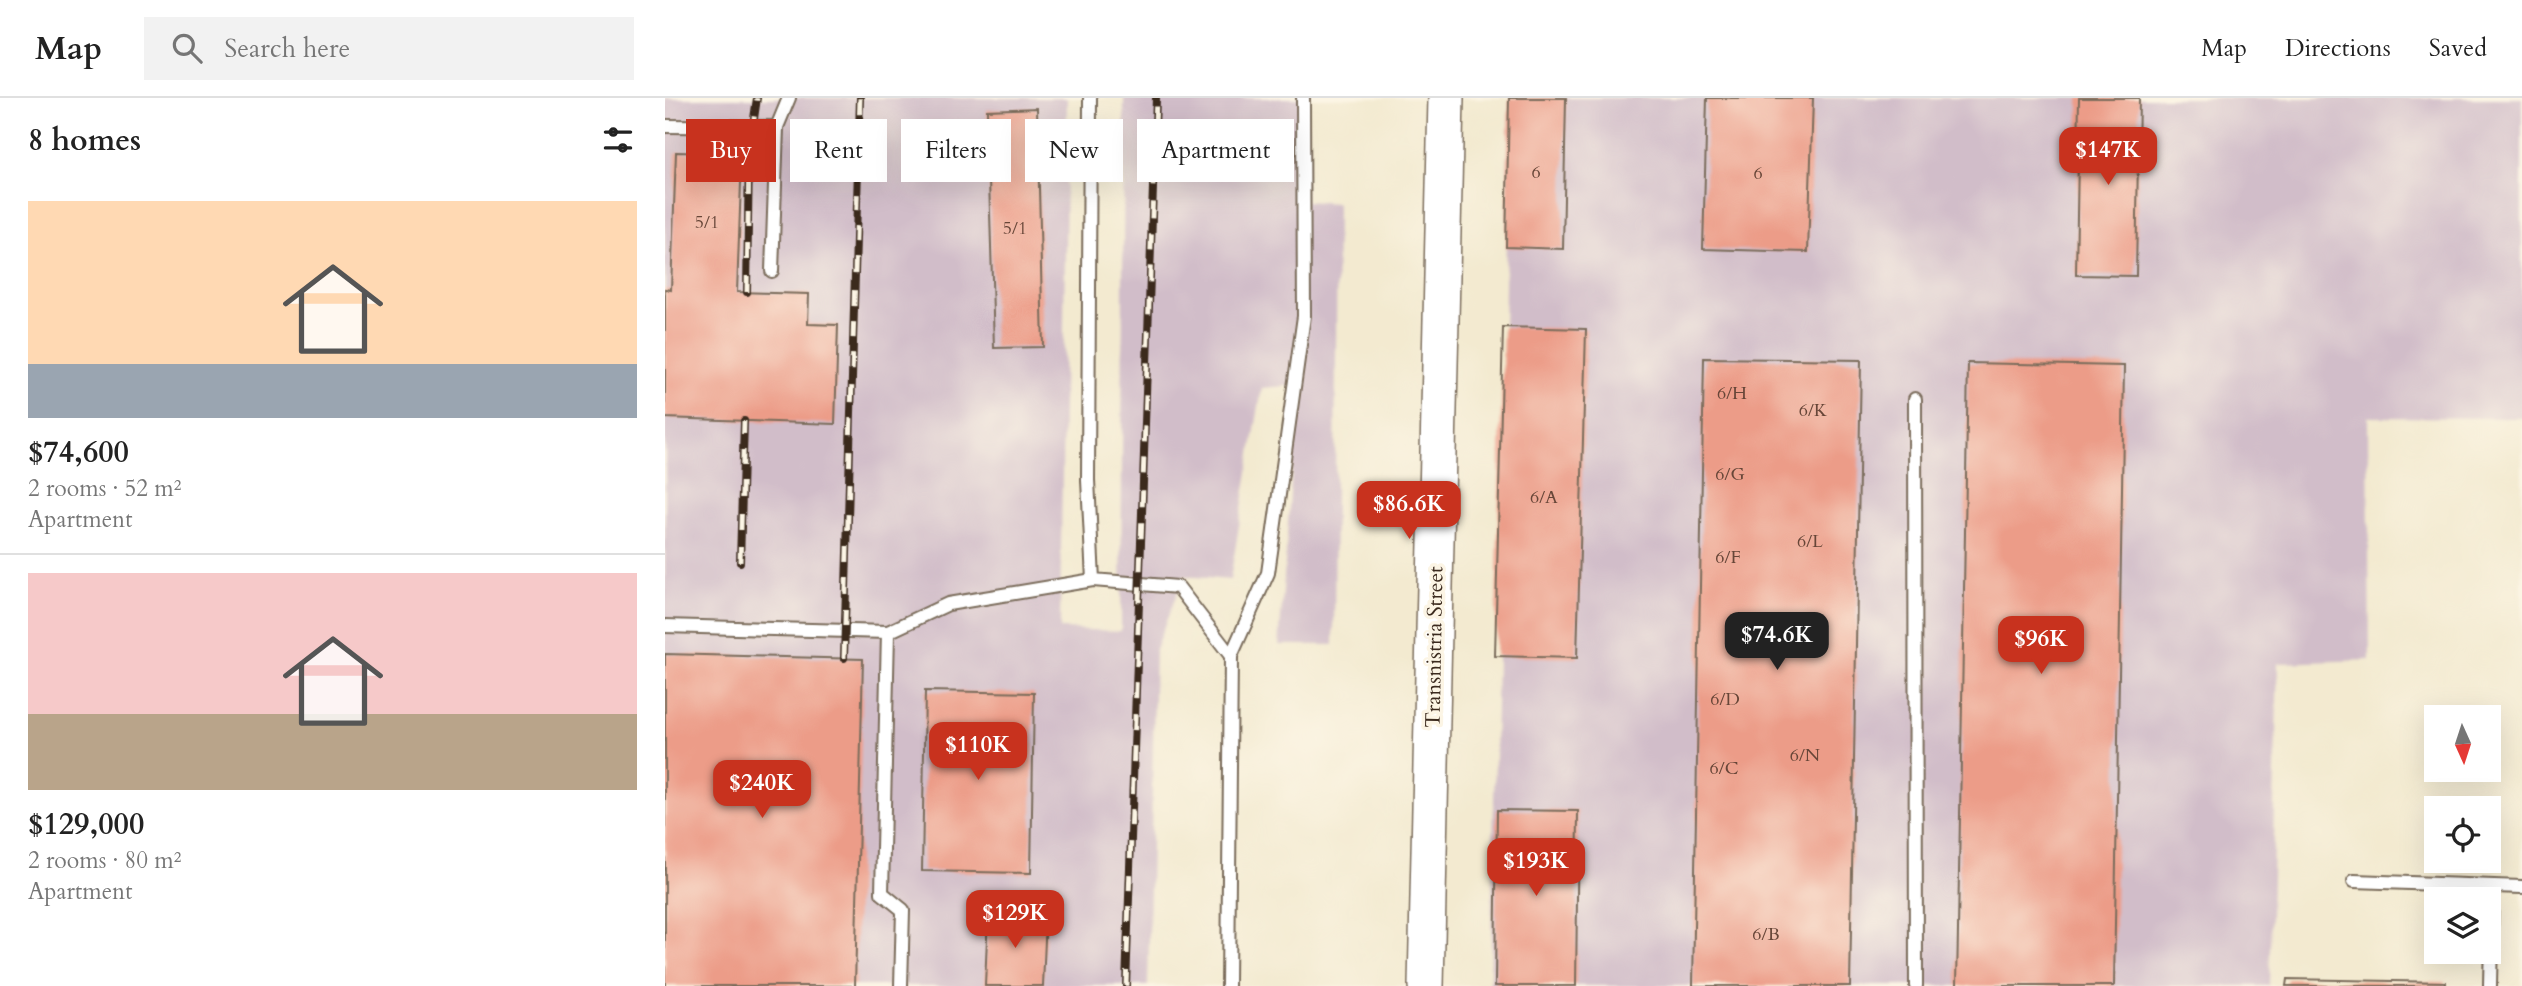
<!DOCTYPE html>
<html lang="en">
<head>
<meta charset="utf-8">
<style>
  body { margin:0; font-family:Cardo,serif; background:#f2f2f2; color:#222; height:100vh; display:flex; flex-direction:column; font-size:26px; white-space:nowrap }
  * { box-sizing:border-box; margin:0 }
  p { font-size:23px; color:#767676 }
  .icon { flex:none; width:38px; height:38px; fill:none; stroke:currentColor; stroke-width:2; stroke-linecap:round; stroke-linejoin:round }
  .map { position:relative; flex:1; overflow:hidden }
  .sheet { display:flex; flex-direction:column; background:#fff; width:665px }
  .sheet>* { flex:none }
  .guide { position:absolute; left:21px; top:21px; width:665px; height:63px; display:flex; gap:14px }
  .needle { width:46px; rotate:177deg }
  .controls { position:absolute; left:1759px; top:607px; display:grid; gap:14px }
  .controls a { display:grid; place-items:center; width:77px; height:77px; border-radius:0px; background:#fff; box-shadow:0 7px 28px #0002; font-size:35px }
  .price { position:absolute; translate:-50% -60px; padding:0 16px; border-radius:14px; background:#c8321e; color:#fff; font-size:23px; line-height:46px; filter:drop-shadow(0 2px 4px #0008) }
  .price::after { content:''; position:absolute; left:50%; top:42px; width:21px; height:16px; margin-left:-10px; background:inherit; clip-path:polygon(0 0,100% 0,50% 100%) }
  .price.active { background:#222; color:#fff }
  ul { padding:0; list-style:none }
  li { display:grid; align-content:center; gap:14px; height:371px; padding:0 28px }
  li+li { border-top:2px solid #e0e0e0 }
  li span { display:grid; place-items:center; height:217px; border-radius:0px; color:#555 }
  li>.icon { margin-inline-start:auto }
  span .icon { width:126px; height:126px; fill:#fffc; stroke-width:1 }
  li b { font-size:30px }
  h2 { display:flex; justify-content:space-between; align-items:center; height:84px; padding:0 28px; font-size:30px }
  .tag { padding:0 24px; border-radius:0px; background:#fff; box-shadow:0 7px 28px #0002; font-size:24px; line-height:63px }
  .tag.active { background:#c8321e; color:#fff }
  header { display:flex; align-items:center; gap:42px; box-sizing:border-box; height:98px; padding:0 35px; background:#fff; border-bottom:2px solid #e0e0e0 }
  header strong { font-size:33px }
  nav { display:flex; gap:38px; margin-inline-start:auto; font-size:24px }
  .search { width:490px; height:63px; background:#f2f2f2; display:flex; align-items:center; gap:18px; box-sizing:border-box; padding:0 24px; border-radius:0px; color:#767676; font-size:26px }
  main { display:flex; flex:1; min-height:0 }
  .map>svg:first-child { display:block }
  .industrial { fill:#d1bdc9 }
  .building { fill:#ec9c88 }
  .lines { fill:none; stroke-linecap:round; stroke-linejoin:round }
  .lane-casing { stroke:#7b6d5c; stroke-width:16 }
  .secondary-casing { stroke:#7b6d5c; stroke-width:38 }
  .lane { stroke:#fff; stroke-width:12 }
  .secondary { stroke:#fff; stroke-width:35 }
  .rail-casing { stroke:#3b2a1e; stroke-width:8 }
  .rail { stroke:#fcf5e5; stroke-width:5; stroke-dasharray:16; stroke-linecap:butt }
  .labels { text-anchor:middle; stroke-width:7; stroke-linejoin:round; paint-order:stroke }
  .number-label { font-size:18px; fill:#674638 }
  .street-label { font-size:21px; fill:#3b2a1e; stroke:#fcf5e5 }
</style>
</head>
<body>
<header>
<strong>Map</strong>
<div class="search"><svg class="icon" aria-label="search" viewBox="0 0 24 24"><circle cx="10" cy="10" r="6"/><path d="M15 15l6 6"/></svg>Search here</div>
<nav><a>Map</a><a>Directions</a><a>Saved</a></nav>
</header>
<main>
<section class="sheet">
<h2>8 homes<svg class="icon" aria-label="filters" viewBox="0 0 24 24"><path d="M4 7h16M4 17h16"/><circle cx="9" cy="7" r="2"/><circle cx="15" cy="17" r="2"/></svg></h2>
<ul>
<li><span style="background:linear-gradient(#ffd9b3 75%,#9aa5b1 0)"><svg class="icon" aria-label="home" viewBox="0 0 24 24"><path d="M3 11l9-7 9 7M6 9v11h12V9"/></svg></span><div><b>$74,600</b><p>2 rooms · 52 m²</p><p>Apartment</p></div></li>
<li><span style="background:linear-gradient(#f6c9c9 65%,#b9a48a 0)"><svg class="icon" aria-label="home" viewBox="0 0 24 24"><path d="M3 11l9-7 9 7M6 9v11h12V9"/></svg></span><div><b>$129,000</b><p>2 rooms · 80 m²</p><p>Apartment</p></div></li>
</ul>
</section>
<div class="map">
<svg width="1857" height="888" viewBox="0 0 1857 888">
  <rect width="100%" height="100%" fill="#fcf5e5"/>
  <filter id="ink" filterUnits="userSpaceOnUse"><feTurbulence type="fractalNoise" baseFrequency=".0143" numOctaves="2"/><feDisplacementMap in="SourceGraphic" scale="14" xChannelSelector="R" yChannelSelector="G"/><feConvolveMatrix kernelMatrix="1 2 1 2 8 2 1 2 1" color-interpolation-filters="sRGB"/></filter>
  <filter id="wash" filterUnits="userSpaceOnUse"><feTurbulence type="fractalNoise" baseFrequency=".00686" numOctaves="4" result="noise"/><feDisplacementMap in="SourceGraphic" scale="28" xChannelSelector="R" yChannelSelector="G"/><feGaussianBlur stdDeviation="1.57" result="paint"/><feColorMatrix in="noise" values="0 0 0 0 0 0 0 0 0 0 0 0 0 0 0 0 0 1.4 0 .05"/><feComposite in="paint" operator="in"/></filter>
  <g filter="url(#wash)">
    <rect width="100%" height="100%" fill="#f3ead0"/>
    <!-- industrial -->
    <g class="industrial">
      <path d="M0,0H402L395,531L456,533L459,0H638L641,103L672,105L669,547H614L633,287L597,290L565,482L519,478L490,551L483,888H0Z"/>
      <path d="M844,0H1857V320L1703,319L1705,562L1613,565L1604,888H825Z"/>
    </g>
    <g id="blocks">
      <!-- building -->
      <g class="building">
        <path d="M844,0H901L898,151L841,149Z"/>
        <path d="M1042,0H1148L1143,154L1038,151Z"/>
        <path d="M1414,0H1474L1471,178L1411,177Z"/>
        <path d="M372,10L378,249L329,250L322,12Z"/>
        <path d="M11,54L77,56L72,194L144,196L143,226L173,227L170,326L0,320V191L6,192Z"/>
        <path d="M838,229L921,231L912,560L830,558Z"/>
        <path d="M1039,260L1196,262L1185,888H1028Z"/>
        <path d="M1303,265L1459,268L1449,888H1292Z"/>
        <path d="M0,556L198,561L190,888H0Z"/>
        <path d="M260,593L369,595L366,775L257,773Z"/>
        <path d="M832,712L913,713L911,888H830Z"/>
        <path d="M323,815L381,818L378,888H320Z"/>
        <path d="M1622,881L1780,884V888H1621Z"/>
      </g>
    </g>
  </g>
  <g filter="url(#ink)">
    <use href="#blocks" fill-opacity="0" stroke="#7b6d5c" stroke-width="2"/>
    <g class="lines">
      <!-- lane casing -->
      <g class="lane-casing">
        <g id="lane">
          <path d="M425,0L423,382L428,482L513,489L566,558L563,888"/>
          <path d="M0,28L112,29L124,0"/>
          <path d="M107,173L112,29"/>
          <path d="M1250,301L1251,888"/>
          <path d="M0,528L223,534L283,506L428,482"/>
          <path d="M223,534L217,795L238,812L236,888"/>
          <path d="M566,558L603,475L639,218L638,0"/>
          <path d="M1689,783L1857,789"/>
          <path d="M1825,888L1827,788"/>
        </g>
      </g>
      <!-- secondary casing -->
      <g class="secondary-casing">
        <path id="secondary" d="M761,888L781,0"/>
      </g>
      <!-- lane -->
      <use href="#lane" class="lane"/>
      <!-- secondary -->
      <use href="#secondary" class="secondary"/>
      <!-- rail casing -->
      <g class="rail-casing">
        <g id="rail">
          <path d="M82,194L84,55L92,0"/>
          <path d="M75,464L79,323"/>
          <path d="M179,560L195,0"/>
          <path d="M461,888L491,0"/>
        </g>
      </g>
      <!-- rail -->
      <use href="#rail" class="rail"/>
    </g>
  </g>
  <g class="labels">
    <!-- number labels -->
    <g class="number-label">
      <text x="871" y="80">6</text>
      <text x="1093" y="81">6</text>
      <text x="42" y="130">5/1</text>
      <text x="350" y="136">5/1</text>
      <text x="1067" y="301">6/H</text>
      <text x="1148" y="318">6/K</text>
      <text x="1065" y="382">6/G</text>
      <text x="879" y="405">6/A</text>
      <text x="1145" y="449">6/L</text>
      <text x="1063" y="465">6/F</text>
      <text x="1060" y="607">6/D</text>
      <text x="1140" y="663">6/N</text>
      <text x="1059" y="676">6/C</text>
      <text x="1101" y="842">6/B</text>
    </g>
    <!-- street labels -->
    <g class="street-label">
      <text transform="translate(769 549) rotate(-89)" y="7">Transnistria Street</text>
    </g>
  </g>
</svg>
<div class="controls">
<a><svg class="needle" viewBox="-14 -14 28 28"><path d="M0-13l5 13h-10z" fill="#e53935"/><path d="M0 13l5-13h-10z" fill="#767676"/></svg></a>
<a><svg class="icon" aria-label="locate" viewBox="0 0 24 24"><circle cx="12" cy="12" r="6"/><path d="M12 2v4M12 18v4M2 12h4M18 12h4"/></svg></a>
<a><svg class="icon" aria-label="layers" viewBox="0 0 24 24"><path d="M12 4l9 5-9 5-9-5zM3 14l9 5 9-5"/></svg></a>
</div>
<b class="price" style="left:1443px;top:89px">$147K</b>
<b class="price" style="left:744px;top:443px">$86.6K</b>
<b class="price active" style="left:1112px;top:574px">$74.6K</b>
<b class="price" style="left:1376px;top:578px">$96K</b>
<b class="price" style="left:313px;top:684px">$110K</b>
<b class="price" style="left:97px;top:722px">$240K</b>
<b class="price" style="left:871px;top:800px">$193K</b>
<b class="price" style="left:350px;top:852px">$129K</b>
<div class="guide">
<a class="tag active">Buy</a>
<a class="tag">Rent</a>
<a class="tag">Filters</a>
<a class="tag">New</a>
<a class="tag">Apartment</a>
</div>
</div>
</main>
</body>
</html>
